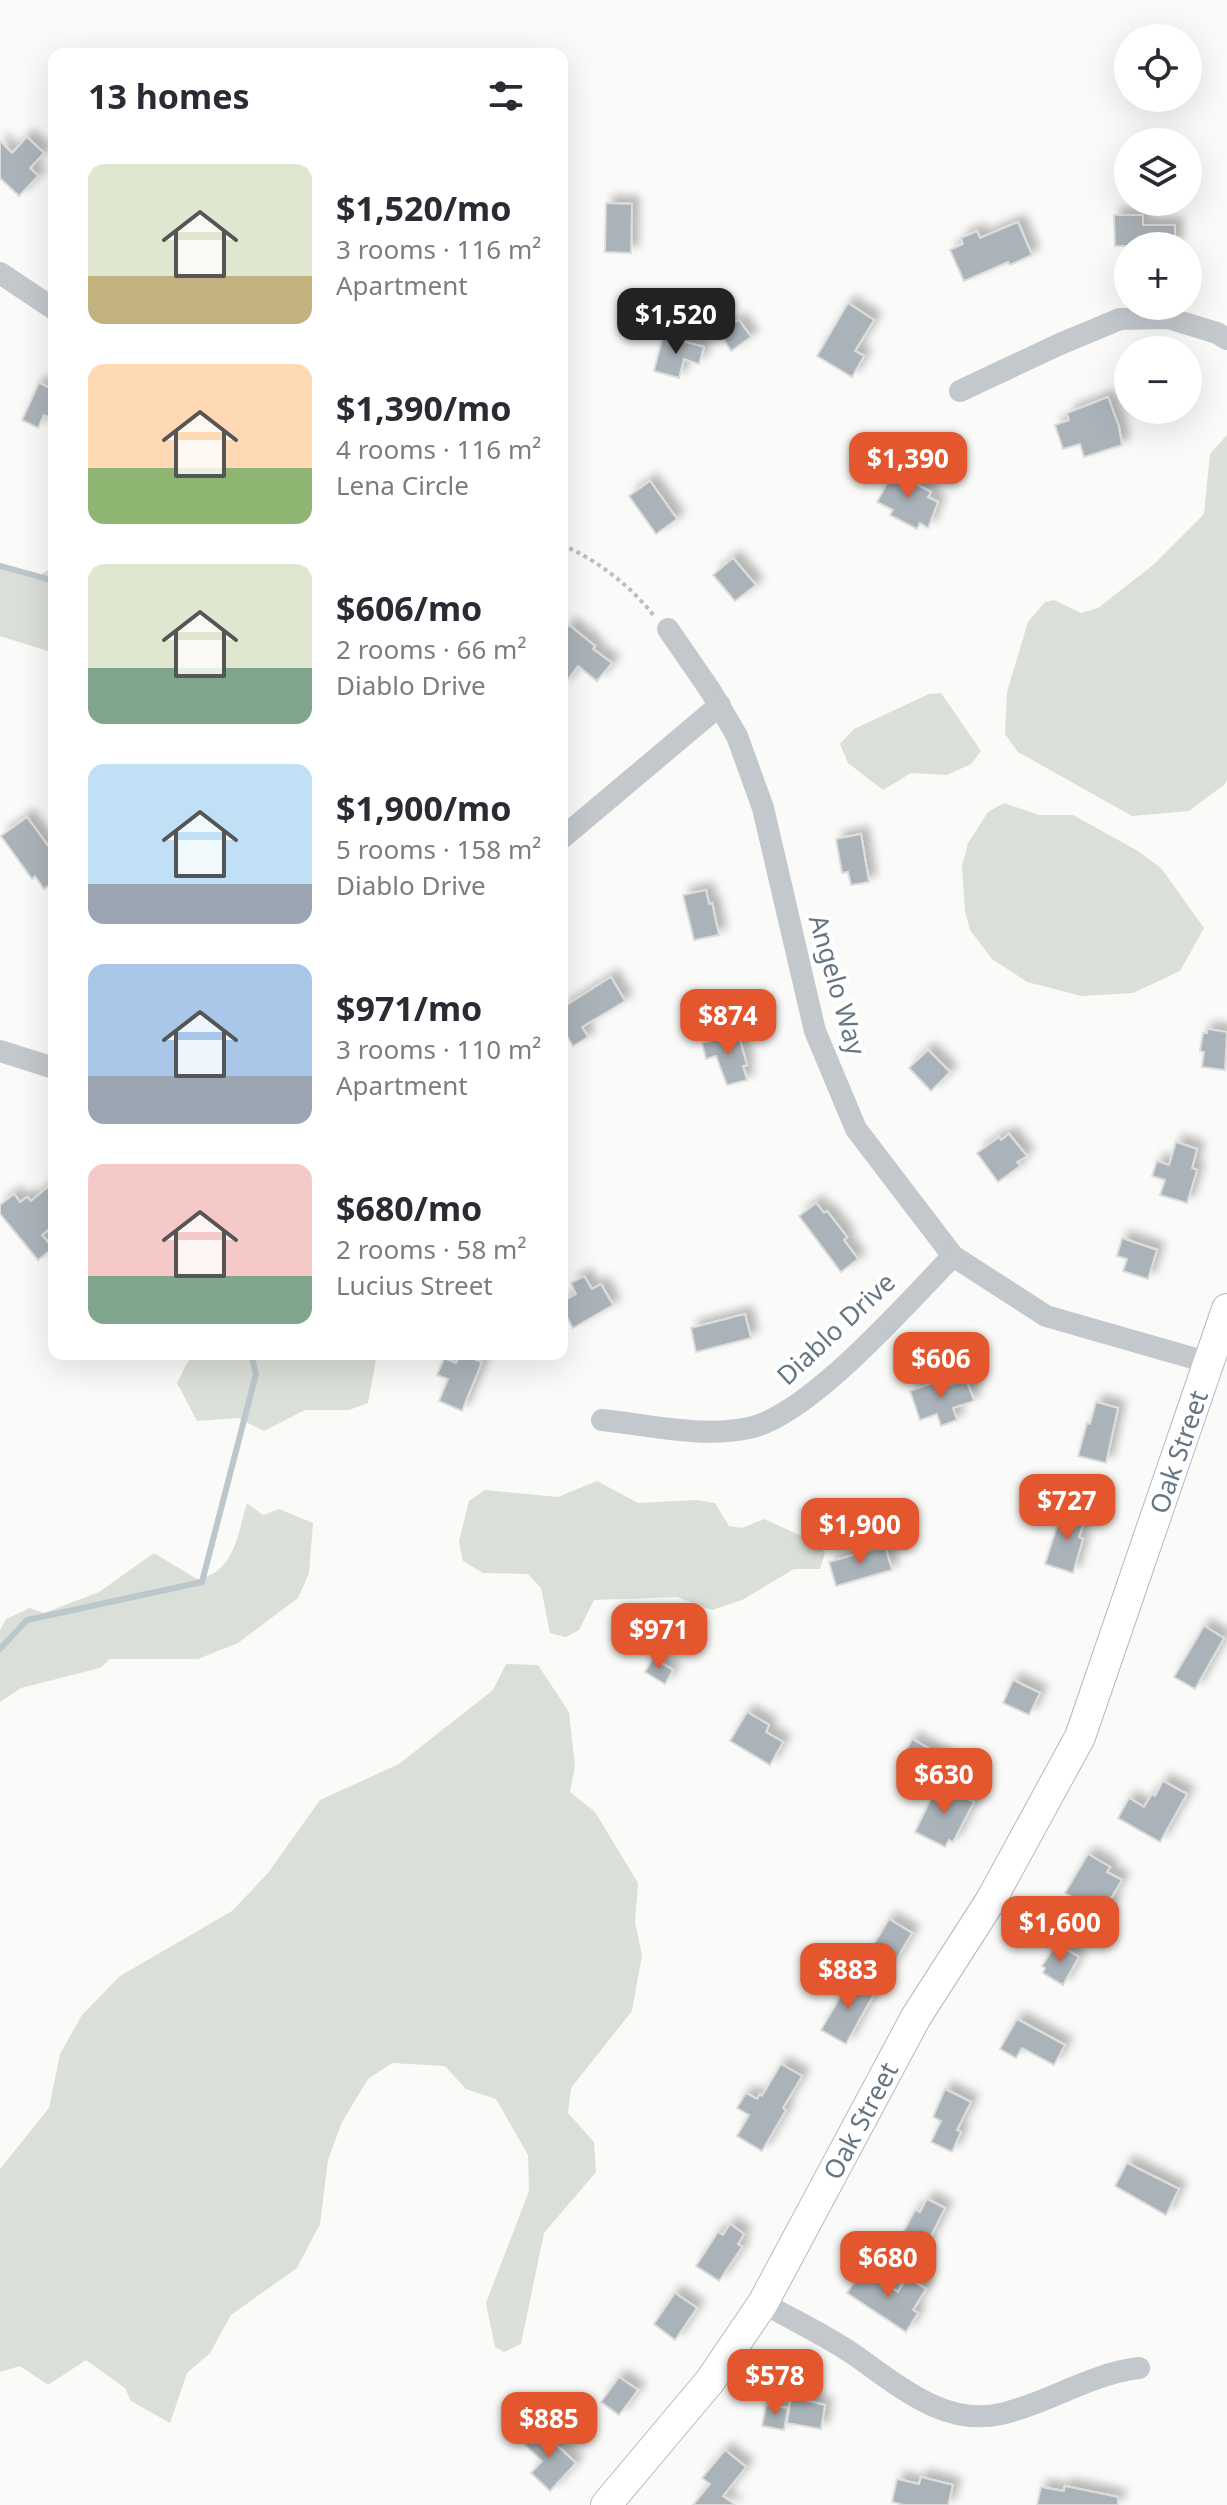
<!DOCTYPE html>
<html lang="en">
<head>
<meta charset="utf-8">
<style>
  body { margin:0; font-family:"Noto Sans",sans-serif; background:#f2f2f3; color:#2b2b33; height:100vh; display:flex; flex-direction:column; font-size:30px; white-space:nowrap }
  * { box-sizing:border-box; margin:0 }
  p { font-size:26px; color:#7c7c81 }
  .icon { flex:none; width:44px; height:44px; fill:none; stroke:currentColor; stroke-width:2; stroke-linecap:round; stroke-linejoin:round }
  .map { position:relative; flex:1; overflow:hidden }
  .drawer { position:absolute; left:48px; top:48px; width:520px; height:1312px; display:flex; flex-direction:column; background:#fff; border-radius:16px; box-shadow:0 8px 32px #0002 }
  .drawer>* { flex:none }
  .buttons { position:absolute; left:1114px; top:24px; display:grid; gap:16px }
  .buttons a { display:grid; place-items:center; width:88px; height:88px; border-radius:50%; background:#fff; box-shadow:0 8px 32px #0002; font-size:40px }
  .price { position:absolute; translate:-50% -68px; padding:0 18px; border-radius:16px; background:#e4572e; color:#fff; font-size:26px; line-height:52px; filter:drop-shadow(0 2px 4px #0008) }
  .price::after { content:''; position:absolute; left:50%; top:48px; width:24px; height:18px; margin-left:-12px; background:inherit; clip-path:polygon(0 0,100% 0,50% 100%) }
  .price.on { background:#222; color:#fff }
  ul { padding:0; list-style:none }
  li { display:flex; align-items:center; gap:24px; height:200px; padding:0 40px }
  li span { display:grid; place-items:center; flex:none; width:224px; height:160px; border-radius:16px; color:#555 }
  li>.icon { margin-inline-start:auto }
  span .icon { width:96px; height:96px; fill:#fffc; stroke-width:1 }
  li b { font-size:34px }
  h2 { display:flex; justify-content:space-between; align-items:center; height:96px; padding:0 40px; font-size:34px }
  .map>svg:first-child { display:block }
  .green { fill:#dadfd7 }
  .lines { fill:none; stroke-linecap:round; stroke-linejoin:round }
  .stream { stroke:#bbc7cb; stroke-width:6 }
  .building { fill:#aab3b9; stroke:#dcdcda; stroke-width:2; filter:url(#shadow) }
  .secondary-casing { stroke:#b3babf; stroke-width:32 }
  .path { stroke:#bbbfc2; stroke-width:4; stroke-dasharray:4 4; stroke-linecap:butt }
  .street { stroke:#c3c8cc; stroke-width:22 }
  .secondary { stroke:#fff; stroke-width:30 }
  .labels { text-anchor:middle; stroke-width:8; stroke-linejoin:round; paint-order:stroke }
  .street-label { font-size:26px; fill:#657683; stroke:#fff }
</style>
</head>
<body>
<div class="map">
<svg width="1227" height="2505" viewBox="0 0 1227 2505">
  <defs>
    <filter id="shadow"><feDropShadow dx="7" dy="-7" stdDeviation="4" flood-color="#0004"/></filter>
  </defs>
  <rect width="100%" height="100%" fill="#fafaf8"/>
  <!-- green -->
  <g class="green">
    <path d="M1227,435V780L1225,784L1189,811L1132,816L1018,752L1005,734L1007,692L1028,622L1045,602L1054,600L1081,613L1098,608L1153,565L1204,514L1210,454Z"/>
    <path d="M54,566V653L0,636V568L34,579Z"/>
    <path d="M941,693L981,751L971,764L947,775L911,773L883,790L848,763L840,744L854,729L929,694Z"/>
    <path d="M1004,803L1039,815H1073L1138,851L1161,868L1204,928L1180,971L1133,993L1082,996L1027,982L992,959L970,930L965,911L962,866L968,843L988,812Z"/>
    <path d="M197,1354H377L368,1403L349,1410H305L264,1431L238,1418L197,1421L177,1383L187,1363Z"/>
    <path d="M597,1481L638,1503L697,1500L715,1503L729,1526L742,1528L764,1519L817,1543L825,1553L820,1569H794L742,1600L712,1610L677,1597L594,1600L579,1630L566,1637L550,1633L541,1588L528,1574L483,1573L463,1561L459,1541L469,1501L485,1490L558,1497Z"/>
    <path d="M247,1503L263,1515L279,1509L313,1523L309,1573L298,1598L238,1643L198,1659H110L100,1668L21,1688L0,1702V1630L6,1619L30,1608L44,1613L99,1592L154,1553L197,1579C235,1573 237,1535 247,1503Z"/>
    <path d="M506,1664L538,1665L569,1712L575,1766L570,1792L595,1812L638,1883L635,1922L642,1955L632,2011L571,2088L568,2113L594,2142L596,2172L544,2233L521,2344L504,2352L495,2347L486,2303L529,2191L528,2155L496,2099L466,2089L445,2066L392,2063L368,2079L342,2122L328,2160L320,2224L297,2268L231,2315L210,2353L187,2373L170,2423L131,2401L125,2388L86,2360L48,2385L20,2366L0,2372V2169L49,2108L60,2054L82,2015L120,1976L232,1911L268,1873L320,1800L399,1764L493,1690Z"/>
  </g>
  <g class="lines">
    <!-- stream -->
    <g class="stream">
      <path d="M0,566L54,581"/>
      <path d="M0,1649L27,1620L202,1582L256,1374L251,1354"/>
    </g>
  </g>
  <!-- building -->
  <g class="building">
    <path d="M27,137L44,153L30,168L38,176L19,196L0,178V141L12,153Z"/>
    <path d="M606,203L632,204L631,253L605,252Z"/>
    <path d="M1114,215H1143V225H1175V246H1115Z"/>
    <path d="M1018,222L1032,255L1010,265L1008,262L964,281L950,250L963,244L961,238L977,231L980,238Z"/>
    <path d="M848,303L874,320L855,351L864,356L852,377L817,356Z"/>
    <path d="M739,320L751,337L731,351L720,333Z"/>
    <path d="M663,336L704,347L699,364L684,359L679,378L654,371Z"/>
    <path d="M39,383L54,390V420L44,415L38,428L22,420Z"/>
    <path d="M1108,397L1119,427L1122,445L1084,457L1080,444L1063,449L1055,425L1069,420L1067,413Z"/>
    <path d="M896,467L913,476L910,481L931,492L928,497L938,502L928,528L920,523L917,529L890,515L893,510L877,502Z"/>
    <path d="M650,481L677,519L656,534L629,496Z"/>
    <path d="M733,558L756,585L735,601L713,575Z"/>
    <path d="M569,625L595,646L593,649L612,663L597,681L578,666L562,687V634Z"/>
    <path d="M27,817L54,854V882L44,889L35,876L32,879L1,836Z"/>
    <path d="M861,834L869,882L851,885L848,872L842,873L836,839Z"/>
    <path d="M706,890L709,904L712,903L719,935L694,940L683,895Z"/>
    <path d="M611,977L625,1001L582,1027L588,1037L573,1046L562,1028V1008Z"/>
    <path d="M1207,1029L1227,1032L1225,1070L1202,1067L1204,1052L1200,1051L1203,1033H1207Z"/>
    <path d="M738,1033L747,1065L743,1066L747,1080L727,1085L716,1056L706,1059L702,1043Z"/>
    <path d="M928,1050L950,1072L931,1091L909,1068Z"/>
    <path d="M1009,1134L1027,1156L1017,1162L1020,1166L998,1182L977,1153L999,1137L1001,1140Z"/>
    <path d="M1176,1142L1197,1149L1192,1168L1197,1170L1187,1203L1160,1195L1165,1180L1152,1176L1157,1161L1169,1165Z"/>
    <path d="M54,1182V1225L42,1235L53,1248L38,1260L0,1214V1205L14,1194L20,1202L27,1197L31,1201Z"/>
    <path d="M816,1203L824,1213L827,1211L847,1237L844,1240L858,1259L841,1272L799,1216Z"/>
    <path d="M1122,1238L1157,1250L1148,1279L1123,1271L1127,1259L1117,1256Z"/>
    <path d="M584,1276L592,1289L601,1284L613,1305L573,1328L562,1308V1302L576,1294L571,1283Z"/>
    <path d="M745,1314L751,1338L696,1352L691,1328Z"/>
    <path d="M460,1354L482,1362L462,1411L439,1401L448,1379L437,1375L444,1358L456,1363Z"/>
    <path d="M966,1379L974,1401L953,1408L957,1420L941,1426L937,1414L920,1420L910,1391L941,1380L943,1387Z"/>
    <path d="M1096,1402L1118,1408L1106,1463L1078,1456L1087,1423L1090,1424Z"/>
    <path d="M1063,1508L1086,1516L1079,1537L1083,1539L1073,1573L1045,1564Z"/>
    <path d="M885,1546L892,1570L836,1586L829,1562Z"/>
    <path d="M1204,1626L1224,1638L1195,1689L1174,1677Z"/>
    <path d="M653,1658L673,1670L665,1684L645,1672Z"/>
    <path d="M1013,1680L1040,1693L1029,1715L1003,1703Z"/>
    <path d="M747,1712L769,1725L766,1732L783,1742L770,1765L730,1741Z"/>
    <path d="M912,1739L951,1761L941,1779L902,1758Z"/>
    <path d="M1163,1781L1187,1794L1160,1842L1118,1818L1129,1798L1144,1807L1152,1794L1155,1796Z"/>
    <path d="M938,1784L974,1802L953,1842L949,1840L945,1847L915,1832Z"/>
    <path d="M1088,1854L1110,1867L1107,1872L1122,1880L1110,1900L1114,1902L1106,1916L1065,1893Z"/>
    <path d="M889,1919L912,1933L893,1965L870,1951Z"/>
    <path d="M1059,1945L1079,1957L1063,1985L1043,1973L1045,1968L1042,1966L1052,1950L1055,1951Z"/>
    <path d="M851,1978L875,1992L846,2044L821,2030Z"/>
    <path d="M1017,2019L1065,2045L1054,2065L1022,2048L1016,2058L1000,2049Z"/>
    <path d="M781,2064L802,2076L783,2108L786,2110L762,2151L737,2136L749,2115L737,2108L746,2093L757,2099L760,2094L762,2096Z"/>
    <path d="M945,2089L971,2102L957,2130L961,2132L952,2152L931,2142L941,2121L933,2117Z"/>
    <path d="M1127,2163L1179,2189L1166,2215L1115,2186Z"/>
    <path d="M927,2199L945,2208L920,2258L899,2248L905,2236L902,2235L915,2210L920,2212Z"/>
    <path d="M730,2224L744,2234L738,2244L742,2247L719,2281L696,2266L718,2232L723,2235Z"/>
    <path d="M863,2269L898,2292L907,2277L926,2289L913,2310L918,2313L906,2332L847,2293Z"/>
    <path d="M675,2293L697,2308L675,2340L654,2324Z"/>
    <path d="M619,2377L638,2390L619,2415L601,2402Z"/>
    <path d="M791,2397L825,2405L821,2429L787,2423Z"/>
    <path d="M766,2405L788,2408L784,2430L762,2426Z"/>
    <path d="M538,2428L576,2463L550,2491L531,2473L542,2461L524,2444Z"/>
    <path d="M725,2450L746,2467L723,2496L735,2505H693L710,2484L702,2478Z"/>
    <path d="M921,2477L953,2485L948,2505H904L892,2502L897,2479L919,2484Z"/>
    <path d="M1065,2486L1118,2497V2505H1037L1041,2487L1064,2491Z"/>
  </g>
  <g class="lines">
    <!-- secondary casing -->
    <g class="secondary-casing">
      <path id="secondary" d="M606,2505L710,2381L763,2303L916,2017L991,1900L1080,1737L1227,1309"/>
    </g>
    <!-- path -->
    <path class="path" d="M562,545C596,559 632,587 654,616"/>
    <!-- street -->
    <g class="street">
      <path d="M0,273L54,309"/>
      <path d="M960,391L1060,344L1120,319L1168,318L1217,333L1227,339"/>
      <path d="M668,629L710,690L737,736L763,808L815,1031L856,1129L953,1256L1046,1316L1210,1363"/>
      <path d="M562,838L720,705"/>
      <path d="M0,1051L54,1068"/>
      <path d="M602,1420C649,1425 702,1438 749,1428C810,1415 908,1302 953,1256"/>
      <path d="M763,2303C793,2320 825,2335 853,2354C897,2384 943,2427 1001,2414C1049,2403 1089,2374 1139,2368"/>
    </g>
    <!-- secondary -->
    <use href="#secondary" class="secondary"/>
  </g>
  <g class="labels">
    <!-- street labels -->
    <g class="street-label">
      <text transform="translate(837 985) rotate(74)" y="9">Angelo Way</text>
      <text transform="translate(836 1329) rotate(-43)" y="9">Diablo Drive</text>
      <text transform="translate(1179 1452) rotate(-71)" y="9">Oak Street</text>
      <text transform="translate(861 2121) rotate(-62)" y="9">Oak Street</text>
    </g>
  </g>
</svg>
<div class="buttons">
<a><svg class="icon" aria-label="locate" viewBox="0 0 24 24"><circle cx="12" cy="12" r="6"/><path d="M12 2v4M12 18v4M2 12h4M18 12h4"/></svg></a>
<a><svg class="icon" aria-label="layers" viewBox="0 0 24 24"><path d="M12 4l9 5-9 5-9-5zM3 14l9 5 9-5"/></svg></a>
<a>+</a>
<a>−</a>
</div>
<b class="price on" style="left:676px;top:356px">$1,520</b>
<b class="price" style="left:908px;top:500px">$1,390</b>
<b class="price" style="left:728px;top:1057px">$874</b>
<b class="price" style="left:941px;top:1400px">$606</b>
<b class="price" style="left:1067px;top:1542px">$727</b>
<b class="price" style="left:860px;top:1566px">$1,900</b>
<b class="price" style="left:659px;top:1671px">$971</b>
<b class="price" style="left:944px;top:1816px">$630</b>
<b class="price" style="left:1060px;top:1964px">$1,600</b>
<b class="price" style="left:848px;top:2011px">$883</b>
<b class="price" style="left:888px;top:2299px">$680</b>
<b class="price" style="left:775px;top:2417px">$578</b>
<b class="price" style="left:549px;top:2460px">$885</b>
<section class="drawer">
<h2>13 homes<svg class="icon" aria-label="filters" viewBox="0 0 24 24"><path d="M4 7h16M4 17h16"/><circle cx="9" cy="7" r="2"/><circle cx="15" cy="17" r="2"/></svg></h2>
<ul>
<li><span style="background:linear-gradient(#dfe7d0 70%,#c2b280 0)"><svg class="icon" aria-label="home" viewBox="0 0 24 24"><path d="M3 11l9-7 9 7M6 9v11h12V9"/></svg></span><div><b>$1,520/mo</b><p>3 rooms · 116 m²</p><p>Apartment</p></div></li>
<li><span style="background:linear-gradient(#ffd9b3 65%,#8fb573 0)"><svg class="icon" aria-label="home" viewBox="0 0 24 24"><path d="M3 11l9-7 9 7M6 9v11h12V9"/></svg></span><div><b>$1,390/mo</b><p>4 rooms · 116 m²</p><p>Lena Circle</p></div></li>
<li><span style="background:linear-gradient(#dfe7d0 65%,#7fa58c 0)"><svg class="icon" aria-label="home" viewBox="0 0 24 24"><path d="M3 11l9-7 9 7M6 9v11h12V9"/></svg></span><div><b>$606/mo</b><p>2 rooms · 66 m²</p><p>Diablo Drive</p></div></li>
<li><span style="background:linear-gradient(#bfe0f5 75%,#9aa5b1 0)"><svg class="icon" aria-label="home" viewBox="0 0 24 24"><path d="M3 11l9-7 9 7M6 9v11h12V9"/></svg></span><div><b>$1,900/mo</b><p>5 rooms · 158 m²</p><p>Diablo Drive</p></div></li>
<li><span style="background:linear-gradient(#a9c7e8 70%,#9aa5b1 0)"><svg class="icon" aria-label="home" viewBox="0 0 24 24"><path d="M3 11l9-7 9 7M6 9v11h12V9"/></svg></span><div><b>$971/mo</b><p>3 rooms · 110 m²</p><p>Apartment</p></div></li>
<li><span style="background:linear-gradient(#f6c9c9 70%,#7fa58c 0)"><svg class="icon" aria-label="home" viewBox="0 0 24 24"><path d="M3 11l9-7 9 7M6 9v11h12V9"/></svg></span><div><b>$680/mo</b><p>2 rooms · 58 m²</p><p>Lucius Street</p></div></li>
</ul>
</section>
</div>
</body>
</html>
